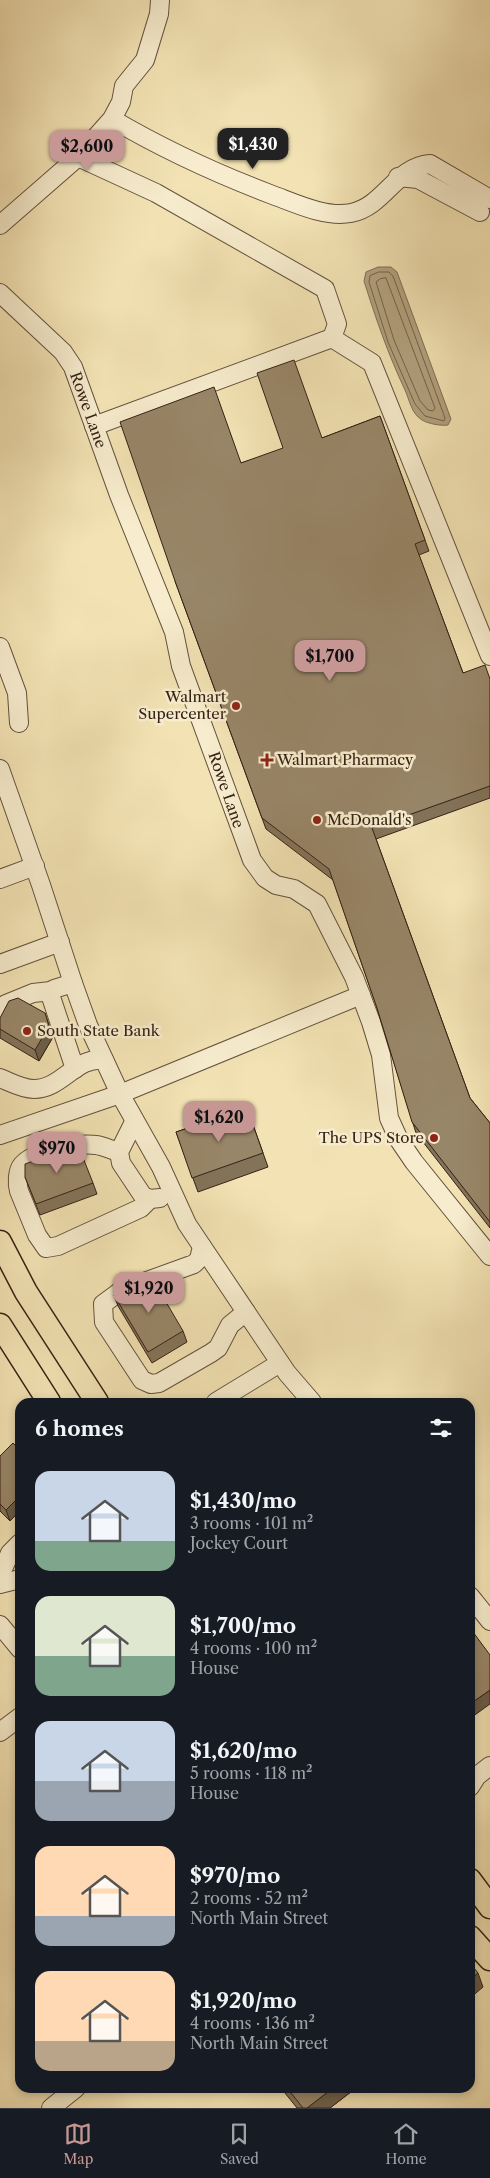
<!DOCTYPE html>
<html lang="en">
<head>
<meta charset="utf-8">
<style>
  body { margin:0; font-family:"Libre Caslon Text",serif; background:#242831; color:#f1f3f6; height:100vh; display:flex; flex-direction:column; font-size:19px; white-space:nowrap }
  * { box-sizing:border-box; margin:0 }
  p { font-size:16px; color:#9ea1a6 }
  .icon { flex:none; width:28px; height:28px; fill:none; stroke:currentColor; stroke-width:2; stroke-linecap:round; stroke-linejoin:round }
  .map { position:relative; flex:1; overflow:hidden }
  .side { position:absolute; left:15px; top:1398px; width:460px; height:695px; display:flex; flex-direction:column; background:#171b24; border-radius:15px; box-shadow:0 2px 8px #0003 }
  .side>* { flex:none }
  .price { position:absolute; translate:-50% -42px; padding:0 11px; border-radius:10px; background:#c59692; color:#111; font-size:16px; line-height:32px; filter:drop-shadow(0 1px 2px #0008) }
  .price::after { content:''; position:absolute; left:50%; top:30px; width:15px; height:11px; margin-left:-8px; background:inherit; clip-path:polygon(0 0,100% 0,50% 100%) }
  .price.active { background:#222; color:#fff }
  ul { padding:0; list-style:none }
  li { display:flex; align-items:center; gap:15px; height:125px; padding:0 20px }
  li span { display:grid; place-items:center; flex:none; width:140px; height:100px; border-radius:15px; color:#555 }
  li>.icon { margin-inline-start:auto }
  span .icon { width:60px; height:60px; fill:#fffc; stroke-width:1 }
  li b { font-size:21px }
  h2 { display:flex; justify-content:space-between; align-items:center; height:60px; padding:0 20px; font-size:21px }
  .menu { display:flex; justify-content:space-around; align-items:center; height:70px; border-top:1px solid #363941; background:#171b24; font-size:14px; color:#9ea1a6 }
  .menu a { display:grid; justify-items:center; gap:2px }
  .menu .active { color:#c59692 }
  .map>svg:first-child { display:block }
  .water { fill:#b2a17e; stroke:#806e54 }
  .lines { fill:none; stroke-linecap:round; stroke-linejoin:round }
  .shore { stroke:#74614a; stroke-width:1 }
  .minor-casing { stroke:#64523e; stroke-width:20 }
  .major-casing { stroke:#352116; stroke-width:25 }
  .minor { stroke:#f7edce; stroke-width:18 }
  .major { stroke:#f3e3b4; stroke-width:22 }
  .wall { fill:#837359; stroke:#352116 }
  .shaded-wall { fill:#6a5e49; stroke:#352116 }
  .building { fill:#988668; stroke:#352116 }
  .poi-dot { fill:#8f2418; stroke:#f7edce; stroke-width:2 }
  .labels { text-anchor:middle; stroke-width:5; stroke-linejoin:round; paint-order:stroke }
  .street-label { font-size:15px; fill:#352116; stroke:#f7edce }
  .poi-label { font-size:15px; fill:#352116; stroke:#f7edce; text-anchor:start }
</style>
</head>
<body>
<div class="map">
<svg width="490" height="2108" viewBox="0 0 490 2108">
  <rect width="100%" height="100%" fill="#f3e3b4"/>
  <filter id="stains"><feTurbulence type="fractalNoise" baseFrequency=".004" numOctaves="4"/><feColorMatrix values="0 0 0 0 .2 0 0 0 0 .09 0 0 0 0 .02 0 0 0 .5 -.17"/></filter>
  <radialGradient id="worn" r=".72"><stop offset=".6" stop-color="#630" stop-opacity="0"/><stop offset="1" stop-color="#630" stop-opacity=".3"/></radialGradient>
  <!-- water -->
  <path class="water" d="M378,267H391L397,272L451,419L448,425C441,426 429,424 422,420C411,413 410,401 405,390C388,354 376,319 364,281L366,272Z"/>
  <g class="lines">
    <!-- shore -->
    <g class="shore">
      <path d="M379,272H389L393,276L445,418L444,421L425,416L415,404L388,342L369,282L370,276Z"/>
      <path d="M386,278L435,408L433,411L428,410L420,401L394,340L376,282L380,279Z"/>
    </g>
    <!-- minor casing -->
    <g class="minor-casing">
      <g id="minor">
        <path d="M112,119C163,149 215,173 270,194C295,203 325,218 351,213C385,206 395,167 430,164L490,199"/>
        <path d="M78,157L156,193L325,289L337,324L332,338L94,426"/>
        <path d="M398,177L418,179L480,212"/>
        <path d="M0,225L78,157L112,119L121,102L124,86L145,60L159,14L160,0"/>
        <path d="M0,293L63,352L73,367L119,495L174,632L181,666L252,860L265,878L276,885L294,889L317,904L354,977L371,1022L381,1055L389,1118L399,1140L414,1162L490,1256"/>
        <path d="M332,338L372,363L490,656"/>
        <path d="M0,647L17,693L19,723"/>
        <path d="M0,769L41,885L73,983L88,1025L120,1094L161,1167L187,1224L287,1373L312,1402"/>
        <path d="M0,879L35,866"/>
        <path d="M0,964L60,942"/>
        <path d="M73,983L54,989L50,994L75,1069"/>
        <path d="M0,1014L6,1004L33,993L51,991"/>
        <path d="M0,1078C10,1082 22,1089 34,1089C62,1089 76,1056 104,1060"/>
        <path d="M134,1122L119,1152L121,1163L143,1196L150,1199L160,1198"/>
        <path d="M0,1135L120,1094L361,995"/>
        <path d="M119,1152C111,1150 104,1146 96,1145C77,1143 35,1150 22,1165C17,1171 17,1184 19,1191L37,1235L46,1248L58,1246L141,1208L150,1199"/>
        <path d="M202,1247L199,1259L194,1264L122,1290L103,1304L104,1322L142,1380L151,1384L159,1383L211,1353L218,1348L230,1325L246,1312"/>
        <path d="M216,1402L280,1363"/>
        <path d="M0,1576L10,1553L20,1543"/>
        <path d="M0,1584L20,1579"/>
        <path d="M470,1596L490,1621"/>
        <path d="M0,1625L20,1649"/>
        <path d="M0,1732L20,1717"/>
        <path d="M470,1787L477,1776L490,1766"/>
        <path d="M51,2108L76,2088"/>
      </g>
    </g>
    <!-- major casing -->
    <g class="major-casing">
      <g id="major">
        <path d="M0,1242L26,1292L97,1402"/>
        <path d="M0,1325L49,1402"/>
        <path d="M470,1880L490,1907"/>
        <path d="M470,1937L490,1959"/>
      </g>
    </g>
    <!-- minor -->
    <use href="#minor" class="minor"/>
    <!-- major -->
    <use href="#major" class="major"/>
  </g>
  <!-- wall -->
  <g class="wall">
    <path d="M380,416L429,551L419,555L463,673L490,679V798L376,839L470,1098L490,1123V1228L416,1133L377,1008L333,880L266,829L175,581L241,463L322,438Z"/>
    <path d="M0,1018L53,1037L39,1061L0,1038Z"/>
    <path d="M247,1108L268,1167L198,1192L176,1132Z"/>
    <path d="M25,1177L93,1183L97,1194L40,1215Z"/>
    <path d="M114,1295L183,1331L187,1342L152,1363L118,1306Z"/>
    <path d="M0,1456L10,1521L0,1511Z"/>
    <path d="M281,2088H356L330,2108H297Z"/>
  </g>
  <!-- shaded-wall -->
  <g class="shaded-wall">
    <path d="M45,1013L53,1037L39,1061L35,1050Z"/>
    <path d="M20,1496V1511L10,1521L6,1510Z"/>
    <path d="M490,1690V1704L472,1717L470,1711V1704Z"/>
    <path d="M478,1973L483,1987L470,1998V1980Z"/>
    <path d="M333,2088H356L330,2108H307Z"/>
  </g>
  <!-- building -->
  <g class="building">
    <path d="M294,360L322,438L380,416L425,540L415,544L463,673L485,665L490,679V786L372,828L470,1098L490,1123V1222L412,1122L377,1008L329,869L262,818L175,581L120,422L214,387L241,463L283,448L257,373Z"/>
    <path d="M18,998L45,1013L49,1026L35,1050L0,1029V1018L9,1001Z"/>
    <path d="M247,1108L263,1153L192,1178L176,1132Z"/>
    <path d="M78,1145L93,1183L36,1204L25,1177V1164Z"/>
    <path d="M152,1278L183,1331L148,1352L114,1295L129,1286Z"/>
    <path d="M13,1443L20,1450V1496L6,1510L0,1504V1456Z"/>
    <path d="M470,1628L490,1655V1690L470,1704Z"/>
    <path d="M470,1963L478,1973L470,1980Z"/>
    <path d="M287,2088H333L307,2108H303Z"/>
  </g>
  <!-- markers -->
  <g class="poi-dot">
    <circle cx="236" cy="706" r="5"/>
    <path d="M264.5 752.5h5v5h5v5h-5v5h-5v-5h-5v-5h5z"/>
    <circle cx="317" cy="820" r="5"/>
    <circle cx="27" cy="1031" r="5"/>
    <circle cx="434" cy="1138" r="5"/>
  </g>
  <g class="labels">
    <!-- street labels -->
    <g class="street-label">
      <text transform="translate(88 410) rotate(70)" y="5">Rowe Lane</text>
      <text transform="translate(226 790) rotate(71)" y="5">Rowe Lane</text>
    </g>
    <!-- poi labels -->
    <g class="poi-label">
      <text x="226" y="702" text-anchor="end">Walmart<tspan x="226" dy="17">Supercenter</tspan></text>
      <text x="277" y="765">Walmart Pharmacy</text>
      <text x="327" y="825">McDonald's</text>
      <text x="37" y="1036">South State Bank</text>
      <text x="424" y="1143" text-anchor="end">The UPS Store</text>
    </g>
  </g>
  <rect width="100%" height="100%" filter="url(#stains)"/>
  <rect width="100%" height="100%" fill="url(#worn)"/>
</svg>
<b class="price active" style="left:253px;top:170px">$1,430</b>
<b class="price" style="left:87px;top:172px">$2,600</b>
<b class="price" style="left:330px;top:682px">$1,700</b>
<b class="price" style="left:219px;top:1143px">$1,620</b>
<b class="price" style="left:57px;top:1174px">$970</b>
<b class="price" style="left:149px;top:1314px">$1,920</b>
<section class="side">
<h2>6 homes<svg class="icon" aria-label="filters" viewBox="0 0 24 24"><path d="M4 7h16M4 17h16"/><circle cx="9" cy="7" r="2"/><circle cx="15" cy="17" r="2"/></svg></h2>
<ul>
<li><span style="background:linear-gradient(#c9d6e8 70%,#7fa58c 0)"><svg class="icon" aria-label="home" viewBox="0 0 24 24"><path d="M3 11l9-7 9 7M6 9v11h12V9"/></svg></span><div><b>$1,430/mo</b><p>3 rooms · 101 m²</p><p>Jockey Court</p></div></li>
<li><span style="background:linear-gradient(#dfe7d0 60%,#7fa58c 0)"><svg class="icon" aria-label="home" viewBox="0 0 24 24"><path d="M3 11l9-7 9 7M6 9v11h12V9"/></svg></span><div><b>$1,700/mo</b><p>4 rooms · 100 m²</p><p>House</p></div></li>
<li><span style="background:linear-gradient(#c9d6e8 60%,#9aa5b1 0)"><svg class="icon" aria-label="home" viewBox="0 0 24 24"><path d="M3 11l9-7 9 7M6 9v11h12V9"/></svg></span><div><b>$1,620/mo</b><p>5 rooms · 118 m²</p><p>House</p></div></li>
<li><span style="background:linear-gradient(#ffd9b3 70%,#9aa5b1 0)"><svg class="icon" aria-label="home" viewBox="0 0 24 24"><path d="M3 11l9-7 9 7M6 9v11h12V9"/></svg></span><div><b>$970/mo</b><p>2 rooms · 52 m²</p><p>North Main Street</p></div></li>
<li><span style="background:linear-gradient(#ffd9b3 70%,#b9a48a 0)"><svg class="icon" aria-label="home" viewBox="0 0 24 24"><path d="M3 11l9-7 9 7M6 9v11h12V9"/></svg></span><div><b>$1,920/mo</b><p>4 rooms · 136 m²</p><p>North Main Street</p></div></li>
</ul>
</section>
</div>
<nav class="menu">
<a class="active"><svg class="icon" aria-label="map" viewBox="0 0 24 24"><path d="M3 6l6-2 6 2 6-2v14l-6 2-6-2-6 2zM9 4v14M15 6v14"/></svg>Map</a>
<a><svg class="icon" aria-label="saved" viewBox="0 0 24 24"><path d="M7 4h10v16l-5-4-5 4z"/></svg>Saved</a>
<a><svg class="icon" aria-label="home" viewBox="0 0 24 24"><path d="M3 11l9-7 9 7M6 9v11h12V9"/></svg>Home</a>
</nav>
</body>
</html>
